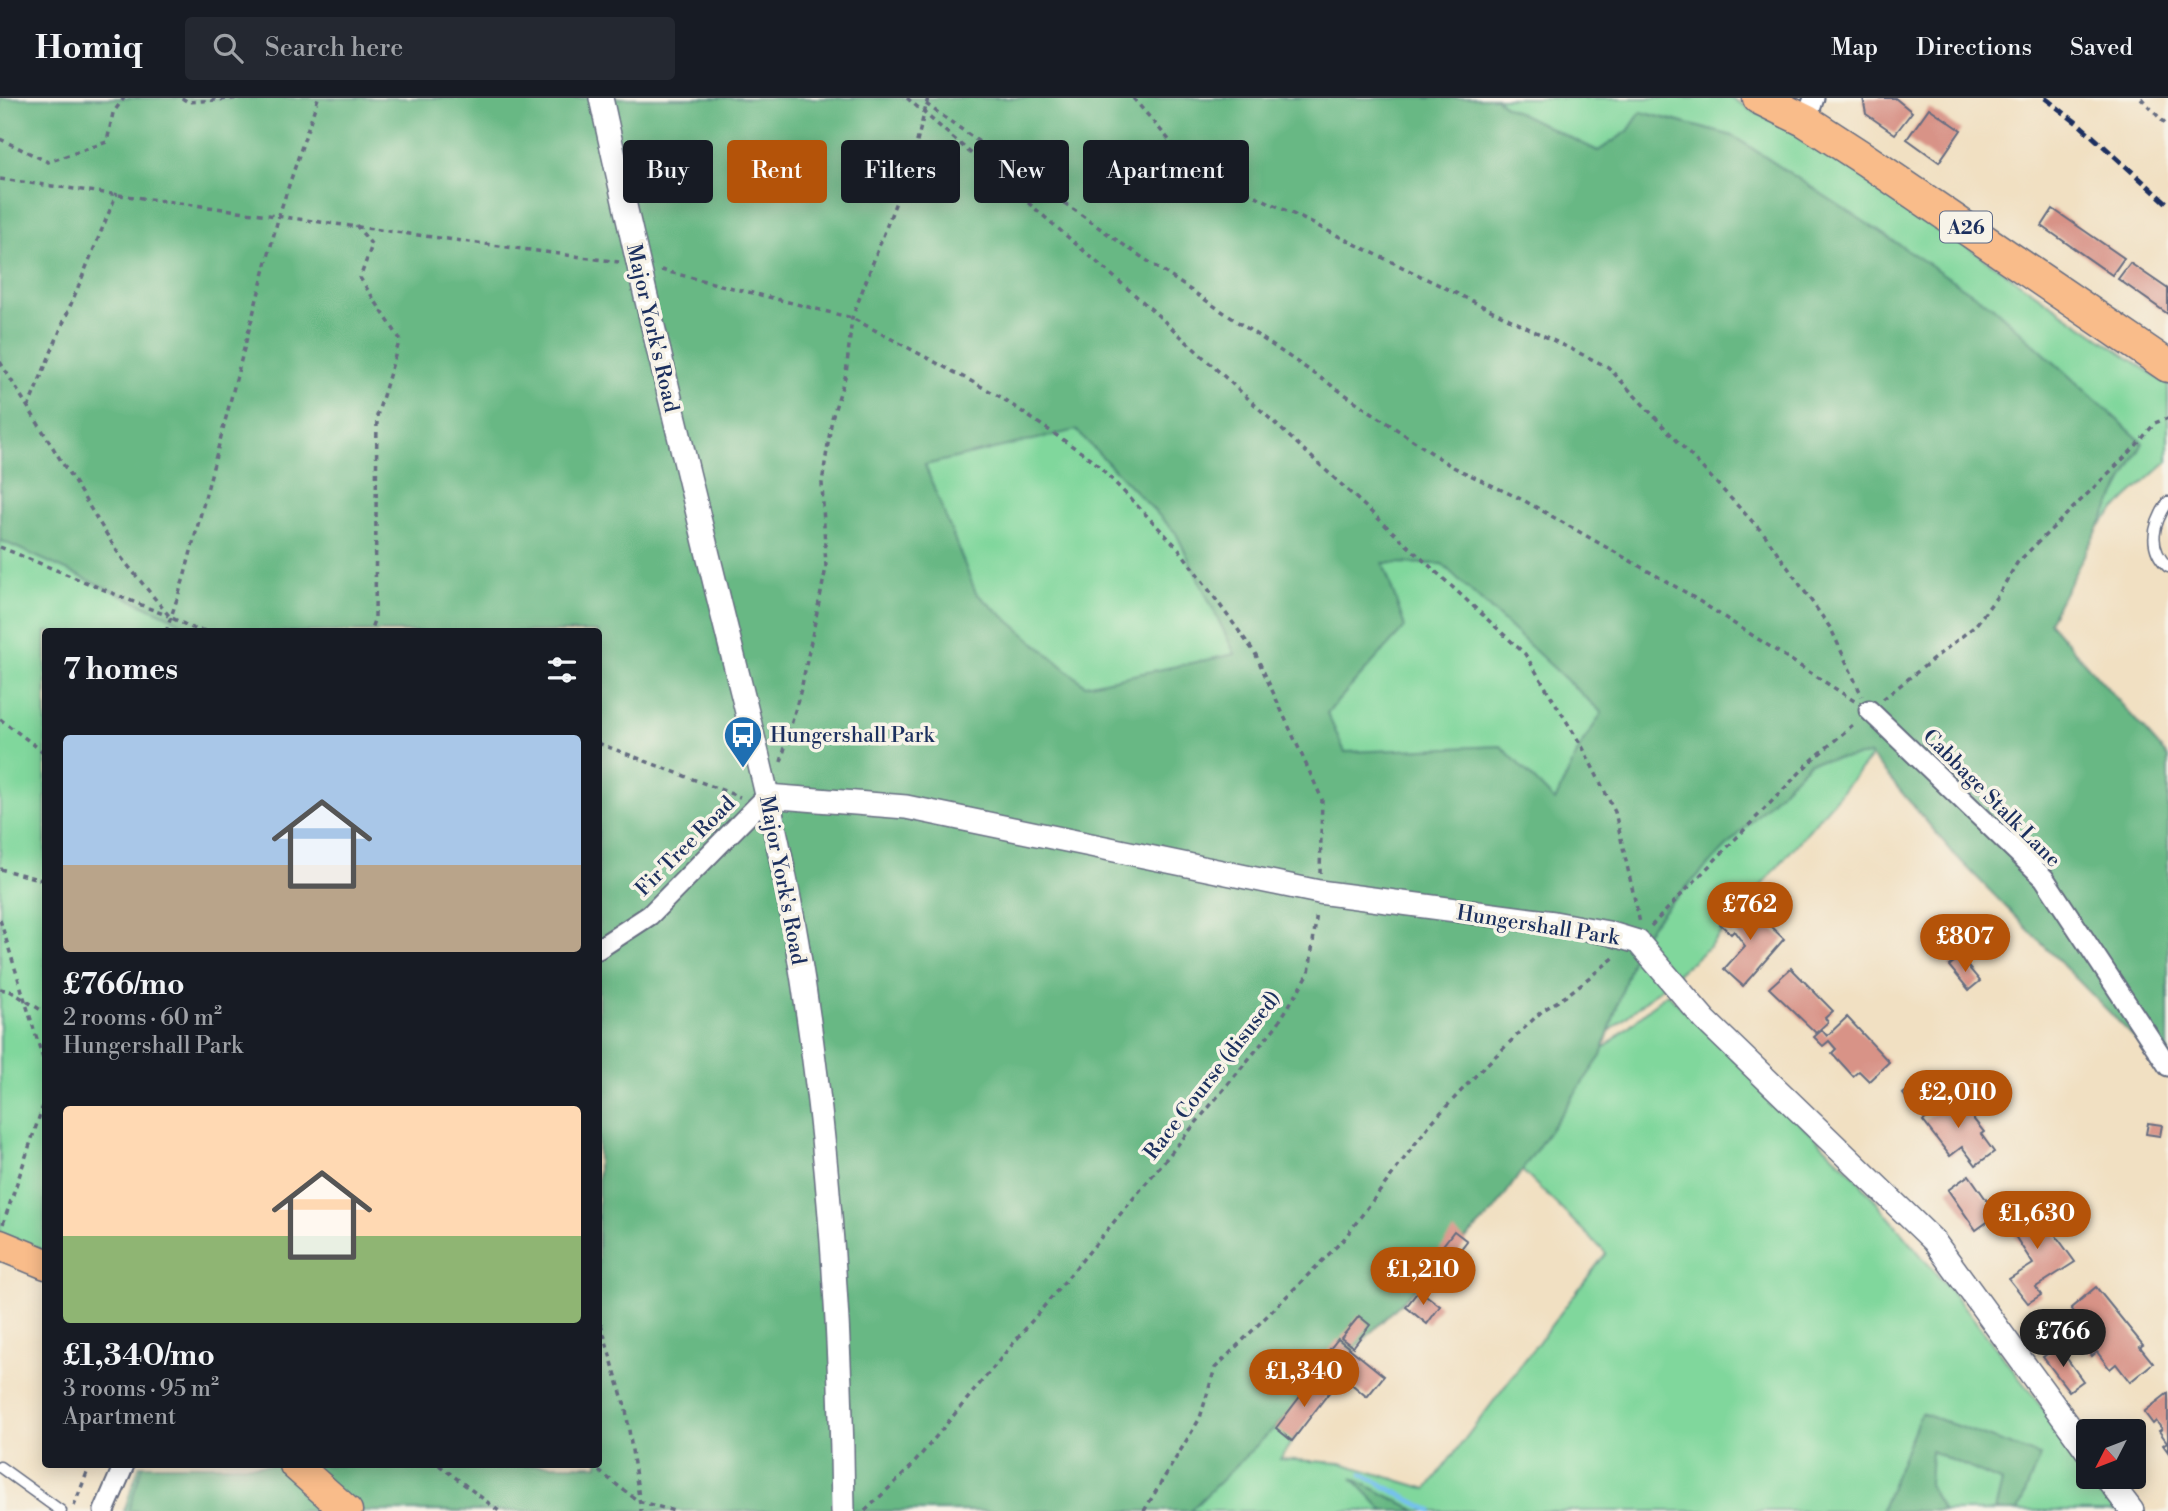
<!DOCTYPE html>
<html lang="en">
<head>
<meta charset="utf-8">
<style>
  body { margin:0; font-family:"Libre Bodoni",serif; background:#242831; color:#f1f3f6; height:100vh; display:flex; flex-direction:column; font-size:26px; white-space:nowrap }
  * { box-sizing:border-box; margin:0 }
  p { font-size:23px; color:#9ea1a6 }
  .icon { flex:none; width:38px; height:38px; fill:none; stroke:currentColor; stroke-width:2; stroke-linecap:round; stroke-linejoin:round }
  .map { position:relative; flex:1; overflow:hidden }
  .side { position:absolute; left:42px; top:530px; width:560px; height:840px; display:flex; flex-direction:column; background:#171b24; border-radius:7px; box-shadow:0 4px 18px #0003 }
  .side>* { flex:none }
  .hud { position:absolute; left:623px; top:42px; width:665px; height:63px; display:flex; gap:14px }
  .needle { width:46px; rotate:228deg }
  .tools { position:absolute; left:2076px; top:1321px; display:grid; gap:14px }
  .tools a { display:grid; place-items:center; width:70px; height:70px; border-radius:7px; background:#171b24; box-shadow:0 4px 18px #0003; font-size:35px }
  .price { position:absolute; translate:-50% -60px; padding:0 16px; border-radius:24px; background:#b45309; color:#fff; font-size:23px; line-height:46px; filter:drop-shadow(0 2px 4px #0008) }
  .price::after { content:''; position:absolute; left:50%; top:42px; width:21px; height:16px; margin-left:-10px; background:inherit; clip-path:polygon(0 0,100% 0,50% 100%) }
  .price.active { background:#222; color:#fff }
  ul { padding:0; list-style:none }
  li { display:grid; align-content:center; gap:14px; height:371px; padding:0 21px }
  li span { display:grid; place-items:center; height:217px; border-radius:7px; color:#555 }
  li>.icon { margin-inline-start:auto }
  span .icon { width:126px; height:126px; fill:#fffc; stroke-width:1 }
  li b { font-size:30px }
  h2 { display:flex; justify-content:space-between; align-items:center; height:84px; padding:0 21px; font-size:30px }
  .chip { padding:0 24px; border-radius:7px; background:#171b24; box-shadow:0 4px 18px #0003; font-size:24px; line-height:63px }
  .chip.active { background:#b45309; color:#fff }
  header { display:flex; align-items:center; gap:42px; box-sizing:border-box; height:98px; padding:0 35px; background:#171b24; border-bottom:2px solid #363941 }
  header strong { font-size:33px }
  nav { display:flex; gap:38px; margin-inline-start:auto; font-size:24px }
  .search { width:490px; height:63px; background:#242831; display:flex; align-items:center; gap:18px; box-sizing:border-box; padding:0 24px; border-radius:7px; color:#9ea1a6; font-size:26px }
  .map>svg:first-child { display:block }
  .green { fill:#80d79c; stroke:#4e837d; stroke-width:2; fill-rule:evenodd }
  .forest { fill:#68b884; stroke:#427471; stroke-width:2; fill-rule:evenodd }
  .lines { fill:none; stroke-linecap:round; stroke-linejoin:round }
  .stream { stroke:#75c0ee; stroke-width:5 }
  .building { fill:#d89387 }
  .service-casing { stroke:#666d81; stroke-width:13 }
  .minor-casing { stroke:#666d81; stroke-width:23 }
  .tertiary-casing { stroke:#666d81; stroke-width:26 }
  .primary-casing { stroke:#666d81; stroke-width:33 }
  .trunk-casing { stroke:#666d81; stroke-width:35 }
  .path { stroke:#666d81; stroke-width:3.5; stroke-dasharray:5 5; stroke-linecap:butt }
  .service { stroke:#fff; stroke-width:10 }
  .minor { stroke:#fff; stroke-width:19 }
  .tertiary { stroke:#fff; stroke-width:23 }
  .primary { stroke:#f9bc8a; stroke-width:30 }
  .trunk { stroke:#f9bc8a; stroke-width:32 }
  .rail { stroke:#1b2f5e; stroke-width:5; stroke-dasharray:10 5; stroke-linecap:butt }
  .labels { text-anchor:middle; stroke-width:7; stroke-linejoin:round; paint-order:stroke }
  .shield { fill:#f7f3e8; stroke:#5d6a87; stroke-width:2 }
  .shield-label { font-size:19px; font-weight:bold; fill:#1b2f5e }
  .street-label { font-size:21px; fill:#1b2f5e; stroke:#f7f3e8 }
  .poi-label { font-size:21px; fill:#1b2f5e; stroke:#f7f3e8; text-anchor:start }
</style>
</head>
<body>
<header>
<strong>Homiq</strong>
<div class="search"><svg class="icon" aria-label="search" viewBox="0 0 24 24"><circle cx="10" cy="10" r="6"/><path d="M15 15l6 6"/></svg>Search here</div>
<nav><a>Map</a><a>Directions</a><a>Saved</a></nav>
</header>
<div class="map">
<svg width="2168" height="1413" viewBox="0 0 2168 1413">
  <rect width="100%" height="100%" fill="#f7f3e8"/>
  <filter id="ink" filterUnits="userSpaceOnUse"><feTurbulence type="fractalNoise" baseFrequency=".0143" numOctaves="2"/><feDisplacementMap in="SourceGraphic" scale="14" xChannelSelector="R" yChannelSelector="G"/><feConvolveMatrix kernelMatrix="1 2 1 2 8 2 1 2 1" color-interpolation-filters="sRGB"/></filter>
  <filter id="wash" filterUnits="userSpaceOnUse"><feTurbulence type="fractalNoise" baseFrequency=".00686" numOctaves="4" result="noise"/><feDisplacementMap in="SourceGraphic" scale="28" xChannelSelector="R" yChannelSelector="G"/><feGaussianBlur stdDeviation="1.57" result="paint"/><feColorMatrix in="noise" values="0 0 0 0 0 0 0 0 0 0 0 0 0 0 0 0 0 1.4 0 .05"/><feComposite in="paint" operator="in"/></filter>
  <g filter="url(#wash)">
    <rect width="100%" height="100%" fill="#f1e0c2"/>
    <!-- green -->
    <path class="green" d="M0,0H1731L1832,55L2168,287V363L2127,400L1895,631L1710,848L1518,1011L1498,1043L1667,895L1854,1077L1969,1215L2088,1369V1379H2095L2121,1413H124L140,1367H598V534H46L45,1153L0,1136ZM1495,1046L1606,1155L1427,1391L1341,1365L1280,1361Z"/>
    <!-- forest -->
    <g class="forest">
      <path d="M0,0H1496L1505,8L1598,53L1628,33L1641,14L1733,38L1874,130L1993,209L2143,345L2049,524L2168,659V974L1955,757L1870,657L1810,664L1664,812L1638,844L1601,958L1494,1113L1190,1413H128L143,1367H598V534H194L170,519L0,442ZM1076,332L1176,435L1235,556L1085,587L976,495L925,367ZM1383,465L1442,466L1602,615L1580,649L1555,703L1501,648L1345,654L1327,615L1405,529Z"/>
      <path d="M1921,1315L2040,1358L2018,1413H1995L2002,1384L1931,1353L1929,1387L1943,1413H1881Z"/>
      <path d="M1352,1380L1418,1413H1384Z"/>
    </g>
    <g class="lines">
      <!-- stream -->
      <path class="stream" d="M1362,1376L1431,1413"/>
    </g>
    <g id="blocks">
      <!-- building -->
      <g class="building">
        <path d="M1863,0H1895L1912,14L1895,36L1866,16Z"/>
        <path d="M1929,10L1961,32L1939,64L1907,41Z"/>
        <path d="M2053,111L2124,160L2112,177L2042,128Z"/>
        <path d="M2130,165L2168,191V216L2118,181Z"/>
        <path d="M1742,802L1784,841L1743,888L1724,871L1745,848L1734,833L1731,836L1720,826Z"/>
        <path d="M1960,859L1980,883L1969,892L1949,868Z"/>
        <path d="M1791,870L1833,913L1825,920L1828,924L1816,935L1769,890Z"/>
        <path d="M1847,919L1889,964L1869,983L1859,973L1853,978L1832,955L1836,951L1829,943L1823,948L1814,939L1822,932L1827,938Z"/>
        <path d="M1915,986L1927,1002L1915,1011L1903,996Z"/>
        <path d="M1950,992L1984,1034L1981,1036L1994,1054L1976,1067L1962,1049L1950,1058L1923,1023L1943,1009L1937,1001Z"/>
        <path d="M2148,1025L2162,1027L2160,1038L2146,1036Z"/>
        <path d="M1969,1077L1997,1117L1976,1132L1948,1092Z"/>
        <path d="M2031,1103L2075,1164L2036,1189L2041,1197L2028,1205L2009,1181L2033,1166L2004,1121Z"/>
        <path d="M1454,1133L1467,1143L1447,1169L1434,1159Z"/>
        <path d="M2096,1189L2143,1247L2140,1249L2153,1265L2130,1284L2116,1266L2110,1271L2097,1254L2092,1258L2087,1251L2091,1248L2078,1231L2084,1227L2071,1210Z"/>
        <path d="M1419,1192L1440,1208L1427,1226L1406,1209Z"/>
        <path d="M1359,1218L1370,1227L1353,1249L1341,1240Z"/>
        <path d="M1338,1241L1384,1278L1367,1299L1322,1261Z"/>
        <path d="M2058,1248L2083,1283L2069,1293L2043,1259Z"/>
        <path d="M1315,1279L1331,1292L1292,1343L1276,1330Z"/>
        <path d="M2168,1295V1354L2163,1347L2167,1344L2159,1333L2162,1331L2156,1323L2153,1326L2144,1314Z"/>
      </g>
    </g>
  </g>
  <g filter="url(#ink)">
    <use href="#blocks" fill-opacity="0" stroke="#666d81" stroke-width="2"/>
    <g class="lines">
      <!-- service casing -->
      <g class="service-casing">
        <g id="service">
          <path d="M2168,404C2153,426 2147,449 2168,469"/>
          <path d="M0,1369L61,1413"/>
        </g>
      </g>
      <!-- minor casing -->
      <g class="minor-casing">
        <g id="minor">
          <path d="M1806,23L1814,0"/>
          <path d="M1869,612L2044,780L2168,968"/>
          <path d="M598,851L650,817L767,698"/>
          <path d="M104,1413L124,1367"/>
        </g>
      </g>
      <!-- tertiary casing -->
      <g class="tertiary-casing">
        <g id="tertiary">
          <path d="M601,0C638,170 679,338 720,506C748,619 778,731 797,845C828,1032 841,1223 843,1413"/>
          <path d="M767,698L906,709L1319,794L1554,825L1608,835L1638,844L1705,922L1934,1143L2088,1354"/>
          <path d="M2106,1379L2132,1413"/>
        </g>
      </g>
      <!-- primary casing -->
      <g class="primary-casing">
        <g id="primary">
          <path d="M0,1147L46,1166"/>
          <path d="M295,1367L347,1413"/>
        </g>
      </g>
      <!-- trunk casing -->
      <g class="trunk-casing">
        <path id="trunk" d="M1759,0L1806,23L1866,62L2168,268"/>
      </g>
      <!-- path -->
      <g class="path">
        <path d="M182,0L188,4L244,0"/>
        <path d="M907,0L1150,210L1525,556L1583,650L1615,714L1640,825"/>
        <path d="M1133,0L1190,66L1608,269L1765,437L1831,531L1862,598"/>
        <path d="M2141,0L2168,29"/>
        <path d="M926,6L1115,141L1451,368L1525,403L1685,494L1856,604"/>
        <path d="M0,41L48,64L107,44L113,15L124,0"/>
        <path d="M0,81L619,164"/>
        <path d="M356,127L372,147L360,180L400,241L377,318L375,519L370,534"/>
        <path d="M661,172L852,220L999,298L1094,363L1179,451L1255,555L1322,701L1320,775"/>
        <path d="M0,264L120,458L170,519L200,534"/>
        <path d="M28,310L117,95"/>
        <path d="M0,449L168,518"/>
        <path d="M200,532L212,534"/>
        <path d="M166,534L184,480L279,117L318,0"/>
        <path d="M1883,601L1975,528L1998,497L2017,465L2134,350L2155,325L2168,320"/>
        <path d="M0,621L46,656"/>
        <path d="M598,645L740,699"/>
        <path d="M781,664L802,587L826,470L822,385L832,320L846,276L852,220L914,56L928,0"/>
        <path d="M0,771L46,783"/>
        <path d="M0,822L46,970"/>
        <path d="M1651,828L1810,664L1856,624"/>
        <path d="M0,891L10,893L46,915"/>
        <path d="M3,1126L46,999"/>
        <path d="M598,1216L626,1312L641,1413"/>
        <path d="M439,1367L499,1413"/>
        <path d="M591,1367L638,1403L674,1413"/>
        <path d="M74,1408L90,1367"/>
        <path d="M865,1413L910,1370L1277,927L1309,875L1317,814"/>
        <path d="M1144,1413L1200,1320L1215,1270L1344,1141L1430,1026L1479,974L1542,913L1566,898L1616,858"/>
      </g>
      <!-- service -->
      <use href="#service" class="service"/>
      <!-- minor -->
      <use href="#minor" class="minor"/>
      <!-- tertiary -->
      <use href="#tertiary" class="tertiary"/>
      <!-- primary -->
      <use href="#primary" class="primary"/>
      <!-- trunk -->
      <use href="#trunk" class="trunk"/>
      <!-- rail -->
      <path class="rail" d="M2045,0L2081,28L2168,106"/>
    </g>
  </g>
  <!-- icons -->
  <defs>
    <g id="bus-pin" transform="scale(2.0125)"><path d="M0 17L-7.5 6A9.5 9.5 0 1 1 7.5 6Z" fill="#1f6fb2" stroke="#f7f3e8"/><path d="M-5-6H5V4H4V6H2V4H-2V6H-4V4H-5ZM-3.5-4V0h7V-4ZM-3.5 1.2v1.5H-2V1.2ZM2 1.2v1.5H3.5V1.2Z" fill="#fff"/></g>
  </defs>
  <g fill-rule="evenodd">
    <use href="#bus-pin" x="743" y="637"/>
  </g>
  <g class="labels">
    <!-- shield labels -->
    <rect class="shield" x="1940" y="113.5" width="52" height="31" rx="5"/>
    <g class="shield-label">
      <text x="1966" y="136">A26</text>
    </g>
    <!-- street labels -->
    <g class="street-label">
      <text transform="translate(653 230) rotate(77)" y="7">Major York's Road</text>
      <text transform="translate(1992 700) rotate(45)" y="7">Cabbage Stalk Lane</text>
      <text transform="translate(685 748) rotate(-45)" y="7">Fir Tree Road</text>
      <text transform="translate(783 782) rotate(79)" y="7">Major York's Road</text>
      <text transform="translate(1538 827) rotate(9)" y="7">Hungershall Park</text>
      <text transform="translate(1212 977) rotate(-52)" y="7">Race Course (disused)</text>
    </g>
    <!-- poi labels -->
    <g class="poi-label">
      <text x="770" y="644">Hungershall Park</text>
    </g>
  </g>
</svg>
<div class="tools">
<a><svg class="needle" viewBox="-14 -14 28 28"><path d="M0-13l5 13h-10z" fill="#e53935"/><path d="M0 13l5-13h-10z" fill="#9ea1a6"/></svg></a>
</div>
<b class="price" style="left:1750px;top:844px">£762</b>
<b class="price" style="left:1965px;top:876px">£807</b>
<b class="price" style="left:1958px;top:1032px">£2,010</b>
<b class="price" style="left:2037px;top:1153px">£1,630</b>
<b class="price" style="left:1423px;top:1209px">£1,210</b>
<b class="price active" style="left:2063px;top:1271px">£766</b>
<b class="price" style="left:1304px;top:1311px">£1,340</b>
<div class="hud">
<a class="chip">Buy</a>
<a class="chip active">Rent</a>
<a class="chip">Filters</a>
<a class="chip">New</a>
<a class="chip">Apartment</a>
</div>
<section class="side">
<h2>7 homes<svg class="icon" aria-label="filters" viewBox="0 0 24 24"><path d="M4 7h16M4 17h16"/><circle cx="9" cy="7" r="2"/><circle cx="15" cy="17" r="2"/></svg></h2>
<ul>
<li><span style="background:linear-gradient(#a9c7e8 60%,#b9a48a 0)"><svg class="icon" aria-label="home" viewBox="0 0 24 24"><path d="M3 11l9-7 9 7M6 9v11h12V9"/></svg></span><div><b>£766/mo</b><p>2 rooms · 60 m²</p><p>Hungershall Park</p></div></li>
<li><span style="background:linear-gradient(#ffd9b3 60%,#8fb573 0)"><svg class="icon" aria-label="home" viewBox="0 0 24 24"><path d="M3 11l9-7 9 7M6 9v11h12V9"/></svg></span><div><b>£1,340/mo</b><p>3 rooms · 95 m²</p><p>Apartment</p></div></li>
</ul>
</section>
</div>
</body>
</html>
